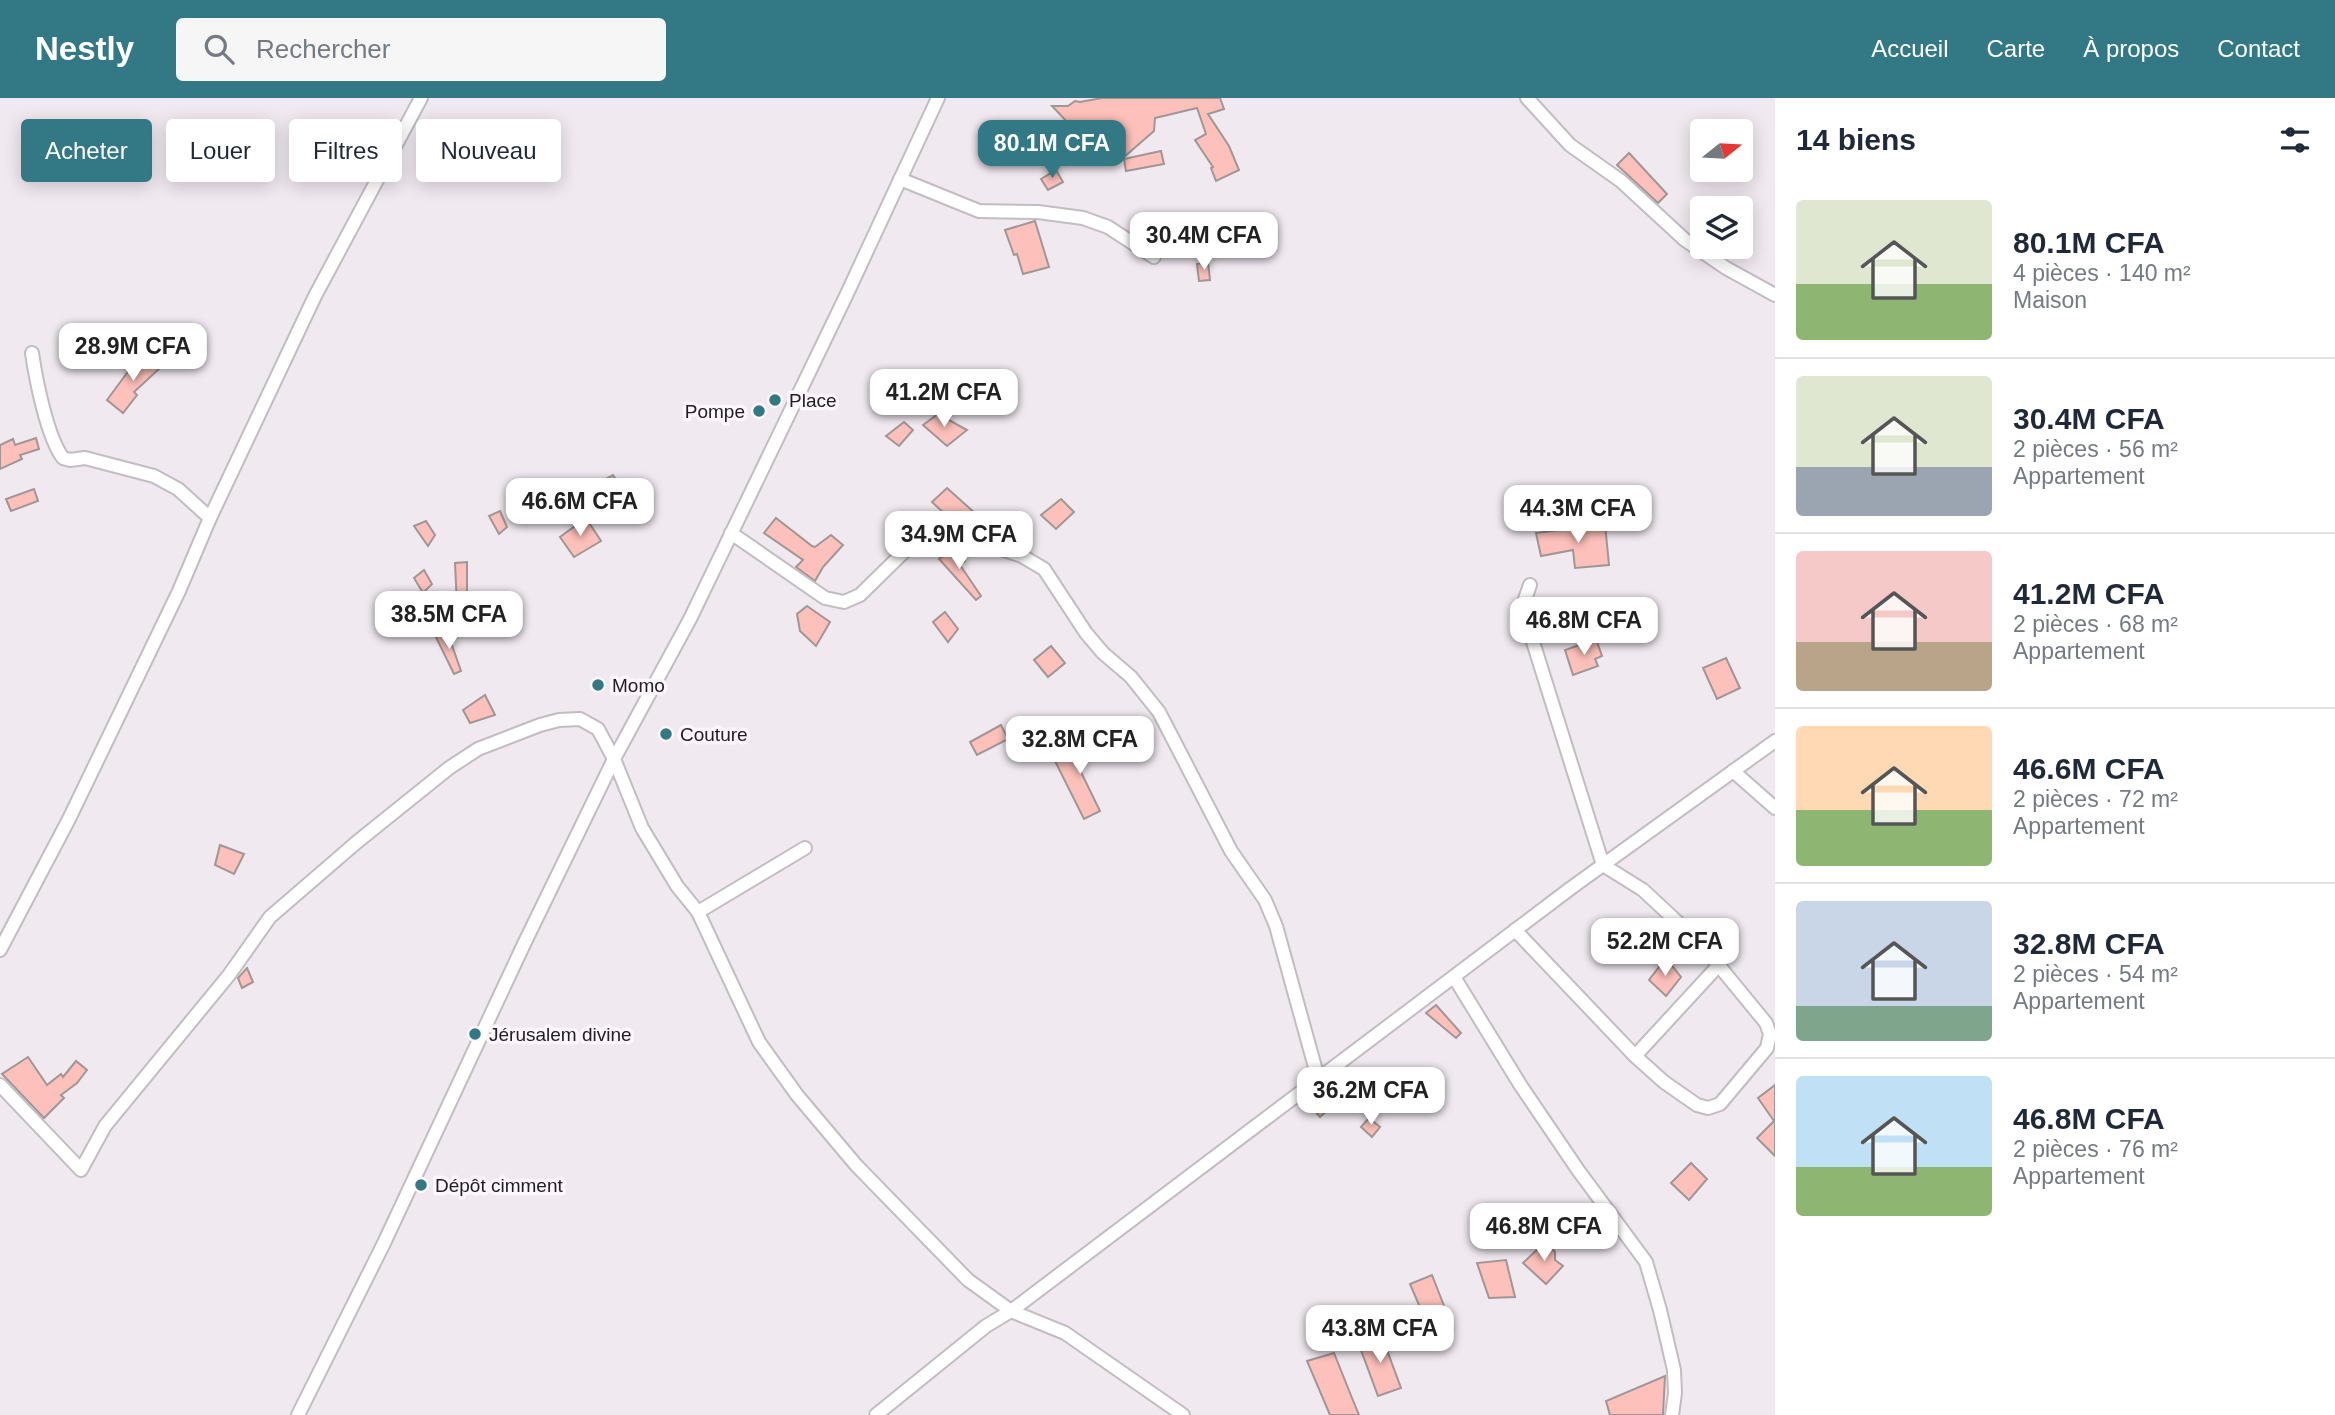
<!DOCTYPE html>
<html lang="fr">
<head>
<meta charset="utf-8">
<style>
  body { margin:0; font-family:Helvetica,sans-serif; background:#f6f6f7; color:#1f2937; height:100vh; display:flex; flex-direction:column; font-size:26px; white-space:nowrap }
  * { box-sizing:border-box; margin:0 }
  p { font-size:23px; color:#747a83 }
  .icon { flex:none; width:38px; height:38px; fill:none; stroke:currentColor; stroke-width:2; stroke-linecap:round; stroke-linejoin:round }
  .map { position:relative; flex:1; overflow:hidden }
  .sheet { display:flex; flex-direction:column; background:#fff; width:560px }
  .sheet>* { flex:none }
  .guide { position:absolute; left:21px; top:21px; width:665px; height:63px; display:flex; gap:14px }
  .needle { width:46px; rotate:72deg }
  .buttons { position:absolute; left:1690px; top:21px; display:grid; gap:14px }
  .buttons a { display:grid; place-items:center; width:63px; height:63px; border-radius:7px; background:#fff; box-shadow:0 4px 18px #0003; font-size:35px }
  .price { position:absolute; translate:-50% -60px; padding:0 16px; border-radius:14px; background:#fff; color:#222; font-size:23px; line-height:46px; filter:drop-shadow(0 2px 4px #0008) }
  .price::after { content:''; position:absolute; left:50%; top:42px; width:21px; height:16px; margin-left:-10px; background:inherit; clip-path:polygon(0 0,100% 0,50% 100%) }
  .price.selected { background:#327885; color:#fff }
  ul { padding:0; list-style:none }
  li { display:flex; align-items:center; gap:21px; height:175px; padding:0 21px }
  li+li { border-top:2px solid #e0e1e3 }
  li span { display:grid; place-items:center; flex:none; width:196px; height:140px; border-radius:7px; color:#555 }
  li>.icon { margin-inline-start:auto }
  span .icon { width:84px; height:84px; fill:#fffc; stroke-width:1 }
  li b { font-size:30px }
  h2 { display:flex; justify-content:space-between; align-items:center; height:84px; padding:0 21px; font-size:30px }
  .pill { padding:0 24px; border-radius:7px; background:#fff; box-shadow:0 4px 18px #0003; font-size:24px; line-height:63px }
  .pill.selected { background:#327885; color:#fff }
  header { display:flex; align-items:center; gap:42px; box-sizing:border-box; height:98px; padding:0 35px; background:#327885; color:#fff }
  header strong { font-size:33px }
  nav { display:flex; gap:38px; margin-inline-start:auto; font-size:24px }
  .search { width:490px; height:63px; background:#f6f6f7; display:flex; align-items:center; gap:18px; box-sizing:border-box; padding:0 24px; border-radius:7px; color:#747a83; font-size:26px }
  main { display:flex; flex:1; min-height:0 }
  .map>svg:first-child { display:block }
  .building { fill:#fdc0ba; stroke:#a09695; stroke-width:2 }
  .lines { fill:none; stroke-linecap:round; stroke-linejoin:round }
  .minor-casing { stroke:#c3bcc3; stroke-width:16 }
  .minor { stroke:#fff; stroke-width:12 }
  .poi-dot { fill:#327885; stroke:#fdf6fd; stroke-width:2.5 }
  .labels { text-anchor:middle; stroke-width:7; stroke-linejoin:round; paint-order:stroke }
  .poi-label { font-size:19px; fill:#232023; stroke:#fdf6fd; text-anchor:start }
</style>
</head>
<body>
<header>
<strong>Nestly</strong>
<div class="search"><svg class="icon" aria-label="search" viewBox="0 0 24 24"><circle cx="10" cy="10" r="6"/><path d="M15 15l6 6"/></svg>Rechercher</div>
<nav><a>Accueil</a><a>Carte</a><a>À propos</a><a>Contact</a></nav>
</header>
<main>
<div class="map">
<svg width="1775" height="1317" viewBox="0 0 1775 1317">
  <rect width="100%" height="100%" fill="#f0e9f0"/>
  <!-- building -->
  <g class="building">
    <path d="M1102,0H1220L1224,11L1208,16L1229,48L1239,72L1216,83L1211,70L1213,69L1195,42L1206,36L1197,10L1155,20L1154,33L1124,59L1110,63L1109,59L1104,61L1095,52L1094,44L1101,43L1094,40L1092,26L1071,28L1052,8H1068L1075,3L1080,4Z"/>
    <path d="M1035,27L1051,35L1039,62L1023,54Z"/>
    <path d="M1161,53L1164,66L1126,73L1124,61Z"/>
    <path d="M1629,55L1667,96L1658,105L1617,67Z"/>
    <path d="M1056,72L1063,84L1048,92L1041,81Z"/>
    <path d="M1035,123L1049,169L1023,176L1017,156L1014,157L1005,132Z"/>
    <path d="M1208,164L1210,182L1199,183L1197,166Z"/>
    <path d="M147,255L160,270L134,294L137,297L123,315L107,302L130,271Z"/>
    <path d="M938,316L967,332L947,348L923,327Z"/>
    <path d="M904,324L913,332L899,348L886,338Z"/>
    <path d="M36,340L39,351L20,357L22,361L0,371V347L13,341L15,347Z"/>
    <path d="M613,377L634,412L625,417L602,383Z"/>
    <path d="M947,390L976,416L965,430H960L932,404Z"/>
    <path d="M34,391L38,403L11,413L6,401Z"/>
    <path d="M1061,401L1074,414L1056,431L1041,417Z"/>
    <path d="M500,413L507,429L499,436L489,418Z"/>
    <path d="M586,420L601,443L574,459L560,439Z"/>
    <path d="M776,420L812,448L815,449L831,437L843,447L823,469L815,483L796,469L803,462L764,435Z"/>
    <path d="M426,423L435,437L428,448L414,428Z"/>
    <path d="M1605,426L1609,467L1575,470L1573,452L1541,458L1536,435Z"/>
    <path d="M956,450L965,463L960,467L981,498L976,502L939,461Z"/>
    <path d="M467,464V508H457L455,465Z"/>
    <path d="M424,472L432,486L423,495L414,480Z"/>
    <path d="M807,508L830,524L816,548L800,533L797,516Z"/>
    <path d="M945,514L958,531L948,544L933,524Z"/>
    <path d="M447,533L461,573L454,576L435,537Z"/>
    <path d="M1596,541L1602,558L1595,561L1598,568L1573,577L1565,552Z"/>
    <path d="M1051,548L1065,565L1048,579L1034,562Z"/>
    <path d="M1726,560L1740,590L1717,601L1703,570Z"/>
    <path d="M485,597L495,617L470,625L463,612Z"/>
    <path d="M1001,627L1008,641L977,657L970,644Z"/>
    <path d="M1090,638L1100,654L1078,668L1100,713L1084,721L1055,663L1078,650L1076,647Z"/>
    <path d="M220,747L244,756L234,776L215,767Z"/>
    <path d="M1666,860L1681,879L1666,898L1649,882Z"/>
    <path d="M247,870L253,884L242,890L238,880Z"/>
    <path d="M1436,907L1461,935L1456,940L1426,915Z"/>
    <path d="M28,959L47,987L61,976L63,979L76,963L87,972L77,985L61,997L64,1000L44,1020L2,976Z"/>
    <path d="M1331,986L1342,999L1320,1019L1308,1005Z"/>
    <path d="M1775,987V1058L1757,1040L1774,1023L1758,1000Z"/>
    <path d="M1369,1020L1380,1029L1372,1039L1361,1029Z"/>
    <path d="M1691,1065L1707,1081L1689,1102L1671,1085Z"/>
    <path d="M1545,1144L1555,1154V1162L1563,1168L1546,1186L1523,1165Z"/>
    <path d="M1506,1162L1515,1199L1489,1200L1477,1165Z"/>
    <path d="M1432,1177L1453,1231L1431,1235L1410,1186Z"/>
    <path d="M1381,1236L1401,1290L1378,1298L1358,1244Z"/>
    <path d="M1334,1255L1352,1300L1359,1317H1330L1307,1263Z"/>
    <path d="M1665,1278L1663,1317H1610L1606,1303Z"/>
  </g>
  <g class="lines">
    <!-- minor casing -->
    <g class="minor-casing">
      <g id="minor">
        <path d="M1527,0L1570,47L1621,83L1685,142L1726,170L1775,197"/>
        <path d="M900,81L979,113L1038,114L1083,120L1108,129L1154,159"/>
        <path d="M32,255C36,282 47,339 63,360L70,362L85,360L154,378L178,391L210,420"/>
        <path d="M731,435L825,500L844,504L860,497L914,444L932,437L964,439L1022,458L1044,471L1086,535L1103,555L1131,579L1159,614L1231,753L1265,802L1276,828L1318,980"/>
        <path d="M1733,673L1775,710"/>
        <path d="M698,814L759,944L797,997L856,1067L968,1182L1011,1213L1065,1235L1183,1317"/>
        <path d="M1515,832L1635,958L1664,984L1697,1007L1708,1010L1720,1006L1767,950L1770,936L1766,925L1702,847L1643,792L1603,767L1528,528L1524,504L1530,487"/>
        <path d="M0,852L69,721L179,493L210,420L315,198L421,0"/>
        <path d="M1454,879L1521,988L1578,1072L1646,1164L1660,1212L1674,1272L1675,1295L1672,1317"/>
        <path d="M1635,958L1718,868"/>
        <path d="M0,987L81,1072L105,1028L229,877L270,819L357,744L449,670L478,651L540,627L559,622L580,621L598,631L614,661L642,730L677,788L698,814L805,750"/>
        <path d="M298,1317L384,1145L524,846L614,661L690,521L845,200L938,0"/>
        <path d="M876,1317L986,1228L1011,1213L1571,790L1775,643"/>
      </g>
    </g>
    <!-- minor -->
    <use href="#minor" class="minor"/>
  </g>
  <!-- markers -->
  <g class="poi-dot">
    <circle cx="775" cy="302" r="7"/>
    <circle cx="759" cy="313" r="7"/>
    <circle cx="598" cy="587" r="7"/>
    <circle cx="666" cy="636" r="7"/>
    <circle cx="475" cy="936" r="7"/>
    <circle cx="421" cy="1087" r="7"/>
  </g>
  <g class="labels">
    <!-- poi labels -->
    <g class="poi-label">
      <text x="789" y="309">Place</text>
      <text x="745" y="320" text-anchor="end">Pompe</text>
      <text x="612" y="594">Momo</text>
      <text x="680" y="643">Couture</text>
      <text x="489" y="943">Jérusalem divine</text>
      <text x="435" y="1094">Dépôt cimment</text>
    </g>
  </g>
</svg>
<div class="buttons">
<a><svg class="needle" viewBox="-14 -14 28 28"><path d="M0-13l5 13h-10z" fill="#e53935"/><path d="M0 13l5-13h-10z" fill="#747a83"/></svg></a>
<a><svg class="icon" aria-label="layers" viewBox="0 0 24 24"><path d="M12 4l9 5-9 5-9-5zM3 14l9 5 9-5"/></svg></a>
</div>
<b class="price selected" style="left:1052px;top:82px">80.1M CFA</b>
<b class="price" style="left:1204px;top:174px">30.4M CFA</b>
<b class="price" style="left:133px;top:285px">28.9M CFA</b>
<b class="price" style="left:944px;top:331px">41.2M CFA</b>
<b class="price" style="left:580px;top:440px">46.6M CFA</b>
<b class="price" style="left:1578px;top:447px">44.3M CFA</b>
<b class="price" style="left:959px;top:473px">34.9M CFA</b>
<b class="price" style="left:449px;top:553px">38.5M CFA</b>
<b class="price" style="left:1584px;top:559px">46.8M CFA</b>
<b class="price" style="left:1080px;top:678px">32.8M CFA</b>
<b class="price" style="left:1665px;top:880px">52.2M CFA</b>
<b class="price" style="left:1371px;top:1029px">36.2M CFA</b>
<b class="price" style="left:1544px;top:1165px">46.8M CFA</b>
<b class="price" style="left:1380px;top:1267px">43.8M CFA</b>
<div class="guide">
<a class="pill selected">Acheter</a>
<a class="pill">Louer</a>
<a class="pill">Filtres</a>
<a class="pill">Nouveau</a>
</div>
</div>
<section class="sheet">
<h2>14 biens<svg class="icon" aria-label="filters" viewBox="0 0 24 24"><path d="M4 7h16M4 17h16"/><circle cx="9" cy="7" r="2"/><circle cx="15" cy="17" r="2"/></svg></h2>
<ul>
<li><span style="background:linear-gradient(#dfe7d0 60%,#8fb573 0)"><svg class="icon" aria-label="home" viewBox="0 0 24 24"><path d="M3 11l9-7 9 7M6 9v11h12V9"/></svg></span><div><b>80.1M CFA</b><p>4 pièces · 140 m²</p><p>Maison</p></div></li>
<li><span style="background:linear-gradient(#dfe7d0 65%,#9aa5b1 0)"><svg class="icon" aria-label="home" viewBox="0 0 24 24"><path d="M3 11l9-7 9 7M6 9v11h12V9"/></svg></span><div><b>30.4M CFA</b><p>2 pièces · 56 m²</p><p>Appartement</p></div></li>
<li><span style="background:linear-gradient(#f6c9c9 65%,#b9a48a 0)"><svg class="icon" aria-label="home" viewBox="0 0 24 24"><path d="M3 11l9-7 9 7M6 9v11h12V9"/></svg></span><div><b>41.2M CFA</b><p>2 pièces · 68 m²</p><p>Appartement</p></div></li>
<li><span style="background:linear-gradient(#ffd9b3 60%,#8fb573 0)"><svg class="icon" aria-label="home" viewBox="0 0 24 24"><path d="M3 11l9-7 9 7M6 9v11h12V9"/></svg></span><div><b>46.6M CFA</b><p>2 pièces · 72 m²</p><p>Appartement</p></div></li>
<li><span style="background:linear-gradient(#c9d6e8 75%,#7fa58c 0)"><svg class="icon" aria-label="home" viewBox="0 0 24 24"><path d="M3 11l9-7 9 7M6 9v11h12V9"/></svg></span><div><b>32.8M CFA</b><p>2 pièces · 54 m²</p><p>Appartement</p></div></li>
<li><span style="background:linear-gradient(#bfe0f5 65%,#8fb573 0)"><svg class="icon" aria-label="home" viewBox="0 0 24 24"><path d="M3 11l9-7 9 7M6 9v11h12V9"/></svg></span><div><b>46.8M CFA</b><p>2 pièces · 76 m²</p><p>Appartement</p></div></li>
</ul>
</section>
</main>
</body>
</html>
